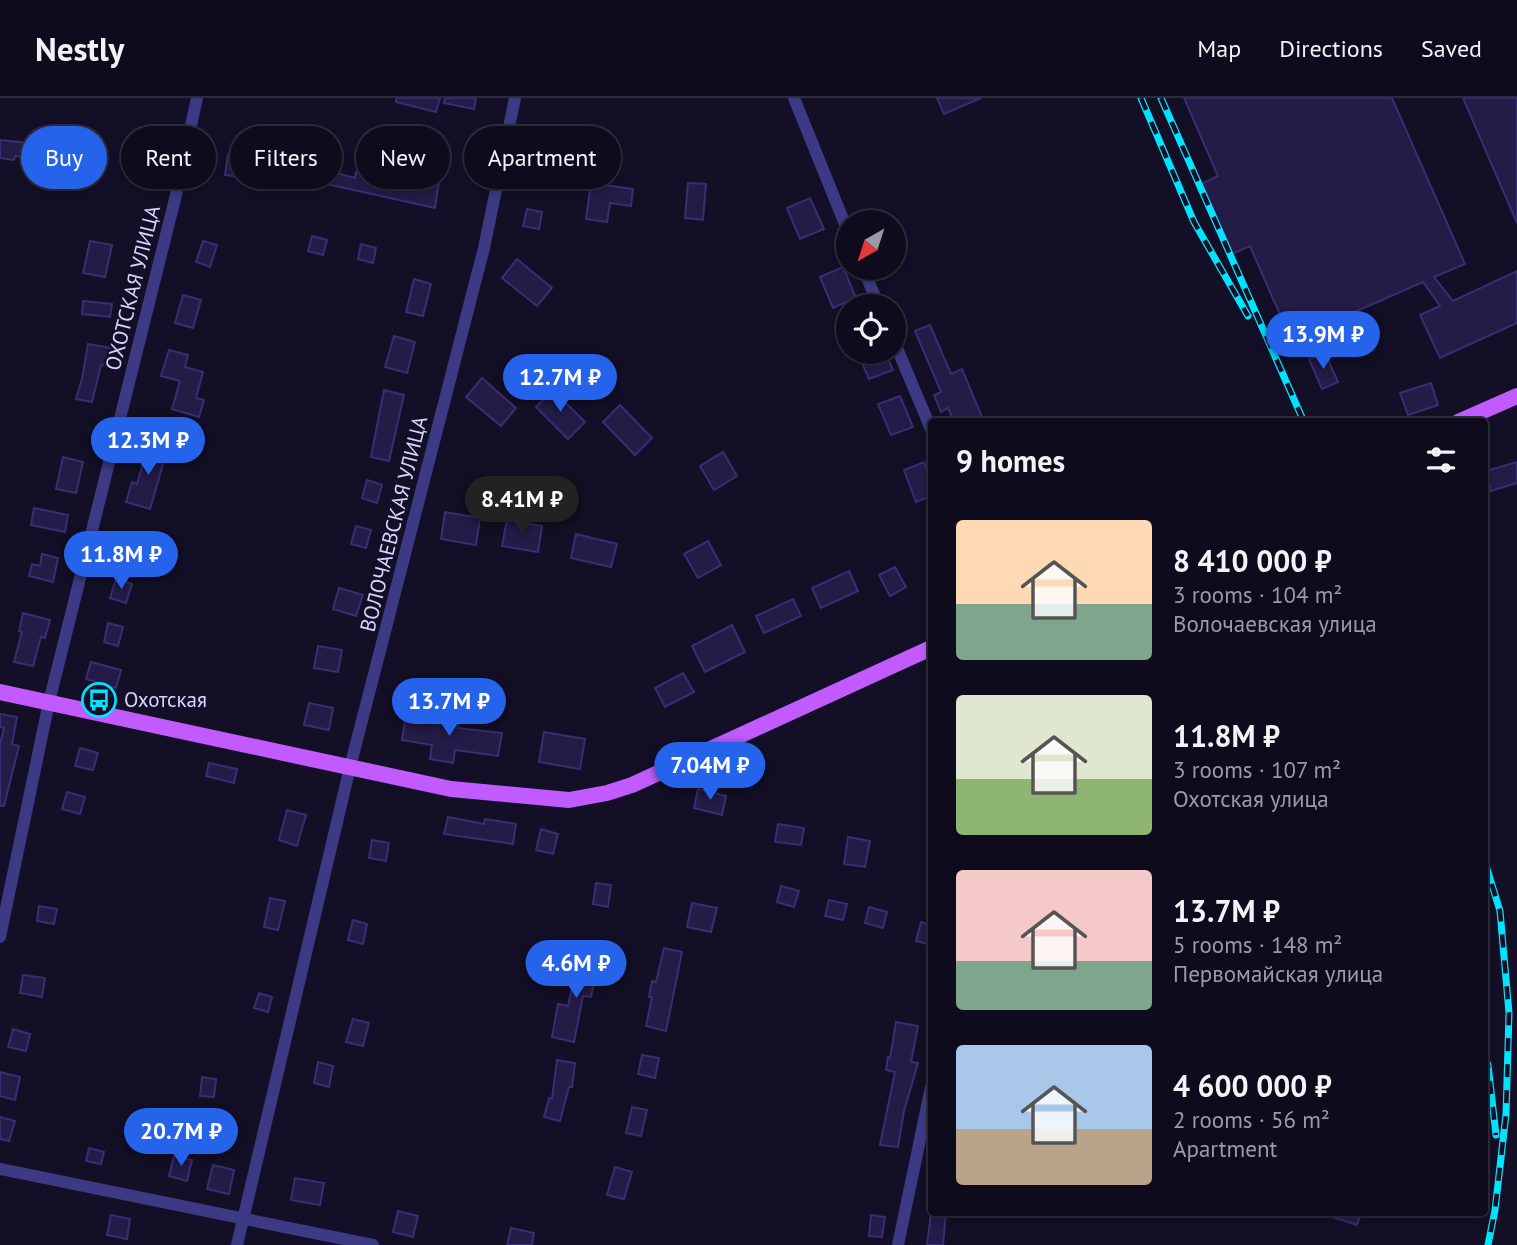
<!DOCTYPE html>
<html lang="en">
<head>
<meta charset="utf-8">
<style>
  body { margin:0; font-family:"PT Sans",sans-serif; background:#171425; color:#f1f3f6; height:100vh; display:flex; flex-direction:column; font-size:26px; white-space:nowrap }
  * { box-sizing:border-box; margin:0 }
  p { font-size:23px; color:#9b9ba3 }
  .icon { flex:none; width:38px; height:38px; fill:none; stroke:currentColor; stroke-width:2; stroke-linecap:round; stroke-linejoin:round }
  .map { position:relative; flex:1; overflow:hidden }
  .details { position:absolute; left:928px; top:320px; width:560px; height:798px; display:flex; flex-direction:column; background:#0e0b1c; border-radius:7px; box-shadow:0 4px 10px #0003,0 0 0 2px #2e2b3b }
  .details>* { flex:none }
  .banner { position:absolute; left:21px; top:28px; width:665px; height:63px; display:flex; gap:14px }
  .needle { width:46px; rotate:219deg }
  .fabs { position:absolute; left:836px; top:112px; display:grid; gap:14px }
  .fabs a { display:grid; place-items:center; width:70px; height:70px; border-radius:50%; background:#0e0b1c; box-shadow:0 4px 10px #0003,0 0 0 2px #2e2b3b; font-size:35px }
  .price { position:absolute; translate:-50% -60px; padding:0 16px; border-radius:24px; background:#2563eb; color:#fff; font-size:23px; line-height:46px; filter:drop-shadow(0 2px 4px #0008) }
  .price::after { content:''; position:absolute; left:50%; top:42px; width:21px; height:16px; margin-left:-10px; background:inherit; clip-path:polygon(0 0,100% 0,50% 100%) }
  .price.current { background:#222; color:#fff }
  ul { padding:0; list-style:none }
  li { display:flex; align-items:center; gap:21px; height:175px; padding:0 28px }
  li span { display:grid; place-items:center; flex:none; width:196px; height:140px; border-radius:7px; color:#555 }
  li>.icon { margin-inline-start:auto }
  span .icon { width:84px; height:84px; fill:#fffc; stroke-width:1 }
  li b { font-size:30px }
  h2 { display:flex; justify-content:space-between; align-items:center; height:84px; padding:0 28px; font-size:30px }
  .pill { padding:0 24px; border-radius:32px; background:#0e0b1c; box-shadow:0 4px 10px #0003,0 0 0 2px #2e2b3b; font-size:24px; line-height:63px }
  .pill.current { background:#2563eb; color:#fff }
  header { display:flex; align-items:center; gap:42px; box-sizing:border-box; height:98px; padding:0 35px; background:#0e0b1c; border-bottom:2px solid #2e2b3b }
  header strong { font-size:33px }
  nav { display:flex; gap:38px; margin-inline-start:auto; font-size:24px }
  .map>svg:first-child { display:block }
  .building { fill:#241b47; stroke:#3b2d73; stroke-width:2 }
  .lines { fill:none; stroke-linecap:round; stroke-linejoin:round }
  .minor { stroke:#3d3a85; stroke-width:12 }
  .major { stroke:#c25bff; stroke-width:16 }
  .rail-casing { stroke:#00e5ff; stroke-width:7 }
  .rail { stroke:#130f26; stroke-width:4.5; stroke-dasharray:13; stroke-linecap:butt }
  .labels { text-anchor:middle; stroke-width:5; stroke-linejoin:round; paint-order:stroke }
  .street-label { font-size:21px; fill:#d9d4ff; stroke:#130f26 }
  .poi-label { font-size:21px; fill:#d9d4ff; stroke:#130f26; text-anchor:start }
</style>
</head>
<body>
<header>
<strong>Nestly</strong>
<nav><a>Map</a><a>Directions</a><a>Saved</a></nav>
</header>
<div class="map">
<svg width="1517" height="1147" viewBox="0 0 1517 1147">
  <rect width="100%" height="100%" fill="#130f26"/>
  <!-- building -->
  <g class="building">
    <path d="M396,0H440L436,14L396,4Z"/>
    <path d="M445,0H476L474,11L444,5Z"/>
    <path d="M937,0H981L944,16Z"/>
    <path d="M1184,0H1392L1465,166L1434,179L1453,203L1517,173V225L1440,260L1420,217L1440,208L1423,184L1291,242L1250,148L1232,156L1201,86L1218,78Z"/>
    <path d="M1463,0H1517V125Z"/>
    <path d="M0,42L58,48L55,65L15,58L14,62L0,60Z"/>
    <path d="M88,47L106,49L103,69L85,66Z"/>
    <path d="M129,56L150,59L148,75L127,72Z"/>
    <path d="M228,57L245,59L243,79L225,77Z"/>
    <path d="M276,59L289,62L284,87L271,85Z"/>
    <path d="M325,72L355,80L356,74L418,86L420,80L439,84L435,110L322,85Z"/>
    <path d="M591,85L633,91L631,108L610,105L607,124L586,121Z"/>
    <path d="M688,85L706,86L703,122L685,120Z"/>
    <path d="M810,100L824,131L800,141L787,110Z"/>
    <path d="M527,111L542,114L539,131L523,128Z"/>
    <path d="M312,138L327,142L323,157L308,153Z"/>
    <path d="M90,143L112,147L105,179L83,175Z"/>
    <path d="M203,143L217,147L210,169L196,164Z"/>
    <path d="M361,146L376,150L373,165L358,161Z"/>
    <path d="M517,161L552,190L537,208L502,180Z"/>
    <path d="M843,169L856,200L833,210L820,179Z"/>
    <path d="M414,181L431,186L423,218L406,214Z"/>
    <path d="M183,197L201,202L193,230L175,225Z"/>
    <path d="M83,203L112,206L110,219L82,216Z"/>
    <path d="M930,227L951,276L962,271L984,324H954L948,310L941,314L934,297L941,294L915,233Z"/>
    <path d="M394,238L415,244L407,275L385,269Z"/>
    <path d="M88,246L111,250L108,268L101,267L92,304L76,301L82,281Z"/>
    <path d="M169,252L188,257L185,269L203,274L196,300L204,302L199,319L172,311L180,283L161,278Z"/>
    <path d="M857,254H885L893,272L869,281Z"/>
    <path d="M1325,255L1338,284L1322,291L1309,261Z"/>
    <path d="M482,280L516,310L501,328L466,299Z"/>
    <path d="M1431,285L1438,307L1408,317L1400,295Z"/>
    <path d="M384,292L404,297L389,363L371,359Z"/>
    <path d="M553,292L585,324L568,341L536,309Z"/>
    <path d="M900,298L913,329L891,337L878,306Z"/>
    <path d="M620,307L652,340L635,357L603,324Z"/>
    <path d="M149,344L168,349L150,411L126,404L132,384L137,386Z"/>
    <path d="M723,354L737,378L714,392L700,368Z"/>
    <path d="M63,359L83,364L76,395L56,391Z"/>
    <path d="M924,364L931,382V398L916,404L904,372Z"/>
    <path d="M1517,364V385L1491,393L1486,373Z"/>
    <path d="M367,382L382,387L377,405L362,400Z"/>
    <path d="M34,410L68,417L65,434L31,427Z"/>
    <path d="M445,414L480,420L476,447L441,441Z"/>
    <path d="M507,422L542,428L538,454L502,448Z"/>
    <path d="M356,428L371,432L366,450L351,446Z"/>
    <path d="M576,436L617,446L611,469L571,460Z"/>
    <path d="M708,443L721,467L698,480L684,456Z"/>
    <path d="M42,456L58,460L53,484L29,478L32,466L40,468Z"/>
    <path d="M895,469L906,489L890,498L879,477Z"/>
    <path d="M849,473L858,493L821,510L812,490Z"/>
    <path d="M116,481L132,486L126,505L110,500Z"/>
    <path d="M339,490L363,497L356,518L333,511Z"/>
    <path d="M793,501L801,518L764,535L756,518Z"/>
    <path d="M23,515L50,522L45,540L41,539L33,568L14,564L22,534L19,533Z"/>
    <path d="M108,525L123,529L118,548L104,544Z"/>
    <path d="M732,527L745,554L705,574L692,548Z"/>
    <path d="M318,548L342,552L338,574L314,570Z"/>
    <path d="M91,564L121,572L116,590L86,581Z"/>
    <path d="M683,575L694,594L665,609L655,590Z"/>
    <path d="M309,605L333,610L329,632L304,627Z"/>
    <path d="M406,615L459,624L458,630L502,635L498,658L455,652L453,665L430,661L432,647L402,642Z"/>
    <path d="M0,616L17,619L12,646L19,648L4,708H0V646L4,630L0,629Z"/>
    <path d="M544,634L585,641L580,671L539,664Z"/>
    <path d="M80,650L98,655L93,672L75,668Z"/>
    <path d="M209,665L237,671L234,685L206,678Z"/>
    <path d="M698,691L726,698L722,717L694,710Z"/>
    <path d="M67,694L85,699L80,716L62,711Z"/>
    <path d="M287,712L306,717L297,748L279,742Z"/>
    <path d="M448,719L484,726L485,721L516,726L513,746L444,736Z"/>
    <path d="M778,726L804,730L801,747L775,744Z"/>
    <path d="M541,731L558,736L553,756L536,752Z"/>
    <path d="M848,739L870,743L865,769L844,766Z"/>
    <path d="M372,742L389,745L386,763L369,760Z"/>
    <path d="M596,785L611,787L608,809L593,806Z"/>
    <path d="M781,788L799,793L794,809L777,804Z"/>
    <path d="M270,800L285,803L278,832L264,829Z"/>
    <path d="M829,802L847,806L843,822L825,818Z"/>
    <path d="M692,805L717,810L711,834L687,829Z"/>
    <path d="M39,808L57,811L54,826L37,823Z"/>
    <path d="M869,809L887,814L883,830L865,825Z"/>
    <path d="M353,822L367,826L363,846L348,842Z"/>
    <path d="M921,824L931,827V847L916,843Z"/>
    <path d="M664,850L682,854L666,933L646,928L652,899H649L652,883L656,884Z"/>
    <path d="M579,858L599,862L591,899L583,898L574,944L552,939L558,906L568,908Z"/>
    <path d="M23,877L45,880L42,899L20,895Z"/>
    <path d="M259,895L272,899L268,914L254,910Z"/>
    <path d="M353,921L369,925L363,948L346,944Z"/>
    <path d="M896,924L918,928L911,964L918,965L904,1013L898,1049L880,1047L895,974L886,972L888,959L890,960Z"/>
    <path d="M13,931L30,936L26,953L8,949Z"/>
    <path d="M642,957L659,960L655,980L638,976Z"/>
    <path d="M557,962L575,965L572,989H569L560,1023L544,1019L549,1000L552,1001Z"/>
    <path d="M318,964L333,968L329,989L314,985Z"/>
    <path d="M0,974L20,979L15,1002L0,998Z"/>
    <path d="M202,979L216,981L214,999L200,998Z"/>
    <path d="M632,1009L647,1012L641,1038L626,1035Z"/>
    <path d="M0,1019L15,1023L9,1043L0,1041Z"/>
    <path d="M89,1050L104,1054L101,1066L86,1063Z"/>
    <path d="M174,1058L192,1062L187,1083L169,1078Z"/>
    <path d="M213,1067L234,1072L229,1096L207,1091Z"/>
    <path d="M615,1069L632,1074L624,1101L607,1097Z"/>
    <path d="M295,1080L324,1085L320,1107L291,1102Z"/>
    <path d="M398,1113L418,1118L413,1139L393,1134Z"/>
    <path d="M931,1115H946L943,1147H927Z"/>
    <path d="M1327,1115H1361L1357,1127L1326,1117Z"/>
    <path d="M111,1117L130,1121L127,1141L107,1137Z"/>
    <path d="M871,1117L885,1119L882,1139L869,1138Z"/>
    <path d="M511,1130L534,1135L532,1147H507Z"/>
  </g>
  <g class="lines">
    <!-- minor -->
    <g class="minor">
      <path d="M794,0L849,136"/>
      <path d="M863,170L879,208"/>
      <path d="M894,243L931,331"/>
      <path d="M0,839L49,604L176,97L197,0"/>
      <path d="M0,1071L373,1147"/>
      <path d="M237,1147L350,669L484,150L515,0"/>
      <path d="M898,1147L931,989"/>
    </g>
    <!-- major -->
    <g class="major">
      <path d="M1458,324L1517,298"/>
      <path d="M0,594L451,691L569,702L607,695L632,687L931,550"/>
    </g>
    <!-- rail casing -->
    <g class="rail-casing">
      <g id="rail">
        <path d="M1141,0L1194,124L1248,218"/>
        <path d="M1161,0L1304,324"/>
        <path d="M1484,761L1500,813L1509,915L1506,1016L1495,1112L1488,1147"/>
        <path d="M1484,958L1488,967L1496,1037"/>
      </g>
    </g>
    <!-- rail -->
    <use href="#rail" class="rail"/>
  </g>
  <!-- icons -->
  <defs>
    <g id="bus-ring" transform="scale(1.75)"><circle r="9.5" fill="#130f26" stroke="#00e5ff" stroke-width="1.5"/><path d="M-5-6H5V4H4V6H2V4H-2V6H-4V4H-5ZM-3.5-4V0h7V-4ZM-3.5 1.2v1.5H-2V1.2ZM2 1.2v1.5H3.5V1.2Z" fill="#00e5ff"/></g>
  </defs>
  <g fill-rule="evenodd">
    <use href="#bus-ring" x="99" y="602"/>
  </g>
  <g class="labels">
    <!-- street labels -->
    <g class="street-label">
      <text transform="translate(133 190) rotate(-76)" y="7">ОХОТСКАЯ УЛИЦА</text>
      <text transform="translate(394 426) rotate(-76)" y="7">ВОЛОЧАЕВСКАЯ УЛИЦА</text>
    </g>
    <!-- poi labels -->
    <g class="poi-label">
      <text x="124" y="609">Охотская</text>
    </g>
  </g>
</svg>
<div class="fabs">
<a><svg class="needle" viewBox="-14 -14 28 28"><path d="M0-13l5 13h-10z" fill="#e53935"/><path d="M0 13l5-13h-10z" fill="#9b9ba3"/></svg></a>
<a><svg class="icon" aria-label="locate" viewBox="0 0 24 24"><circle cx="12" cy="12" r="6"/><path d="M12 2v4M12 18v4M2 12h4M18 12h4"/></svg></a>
</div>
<b class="price" style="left:1323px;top:273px">13.9M ₽</b>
<b class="price" style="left:560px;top:316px">12.7M ₽</b>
<b class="price" style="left:148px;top:379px">12.3M ₽</b>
<b class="price current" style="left:522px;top:438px">8.41M ₽</b>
<b class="price" style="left:121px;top:493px">11.8M ₽</b>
<b class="price" style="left:449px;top:640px">13.7M ₽</b>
<b class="price" style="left:710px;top:704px">7.04M ₽</b>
<b class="price" style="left:576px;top:902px">4.6M ₽</b>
<b class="price" style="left:181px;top:1070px">20.7M ₽</b>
<div class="banner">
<a class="pill current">Buy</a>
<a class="pill">Rent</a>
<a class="pill">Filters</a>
<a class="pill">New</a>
<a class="pill">Apartment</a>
</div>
<section class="details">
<h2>9 homes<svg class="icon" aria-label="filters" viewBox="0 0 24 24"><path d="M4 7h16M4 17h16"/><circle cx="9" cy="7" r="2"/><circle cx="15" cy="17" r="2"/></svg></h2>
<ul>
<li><span style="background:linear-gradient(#ffd9b3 60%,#7fa58c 0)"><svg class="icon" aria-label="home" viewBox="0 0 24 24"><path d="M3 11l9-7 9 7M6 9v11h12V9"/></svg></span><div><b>8 410 000 ₽</b><p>3 rooms · 104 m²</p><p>Волочаевская улица</p></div></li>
<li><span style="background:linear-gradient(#dfe7d0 60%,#8fb573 0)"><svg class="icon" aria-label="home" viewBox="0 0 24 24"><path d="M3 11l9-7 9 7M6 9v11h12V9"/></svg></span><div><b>11.8M ₽</b><p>3 rooms · 107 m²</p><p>Охотская улица</p></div></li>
<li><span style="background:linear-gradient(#f6c9c9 65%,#7fa58c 0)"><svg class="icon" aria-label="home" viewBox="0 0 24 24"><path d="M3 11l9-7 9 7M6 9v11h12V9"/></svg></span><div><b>13.7M ₽</b><p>5 rooms · 148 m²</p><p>Первомайская улица</p></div></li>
<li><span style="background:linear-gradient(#a9c7e8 60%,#b9a48a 0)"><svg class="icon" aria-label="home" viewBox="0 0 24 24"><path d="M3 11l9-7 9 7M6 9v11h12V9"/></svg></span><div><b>4 600 000 ₽</b><p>2 rooms · 56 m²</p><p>Apartment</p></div></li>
</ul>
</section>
</div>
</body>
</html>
